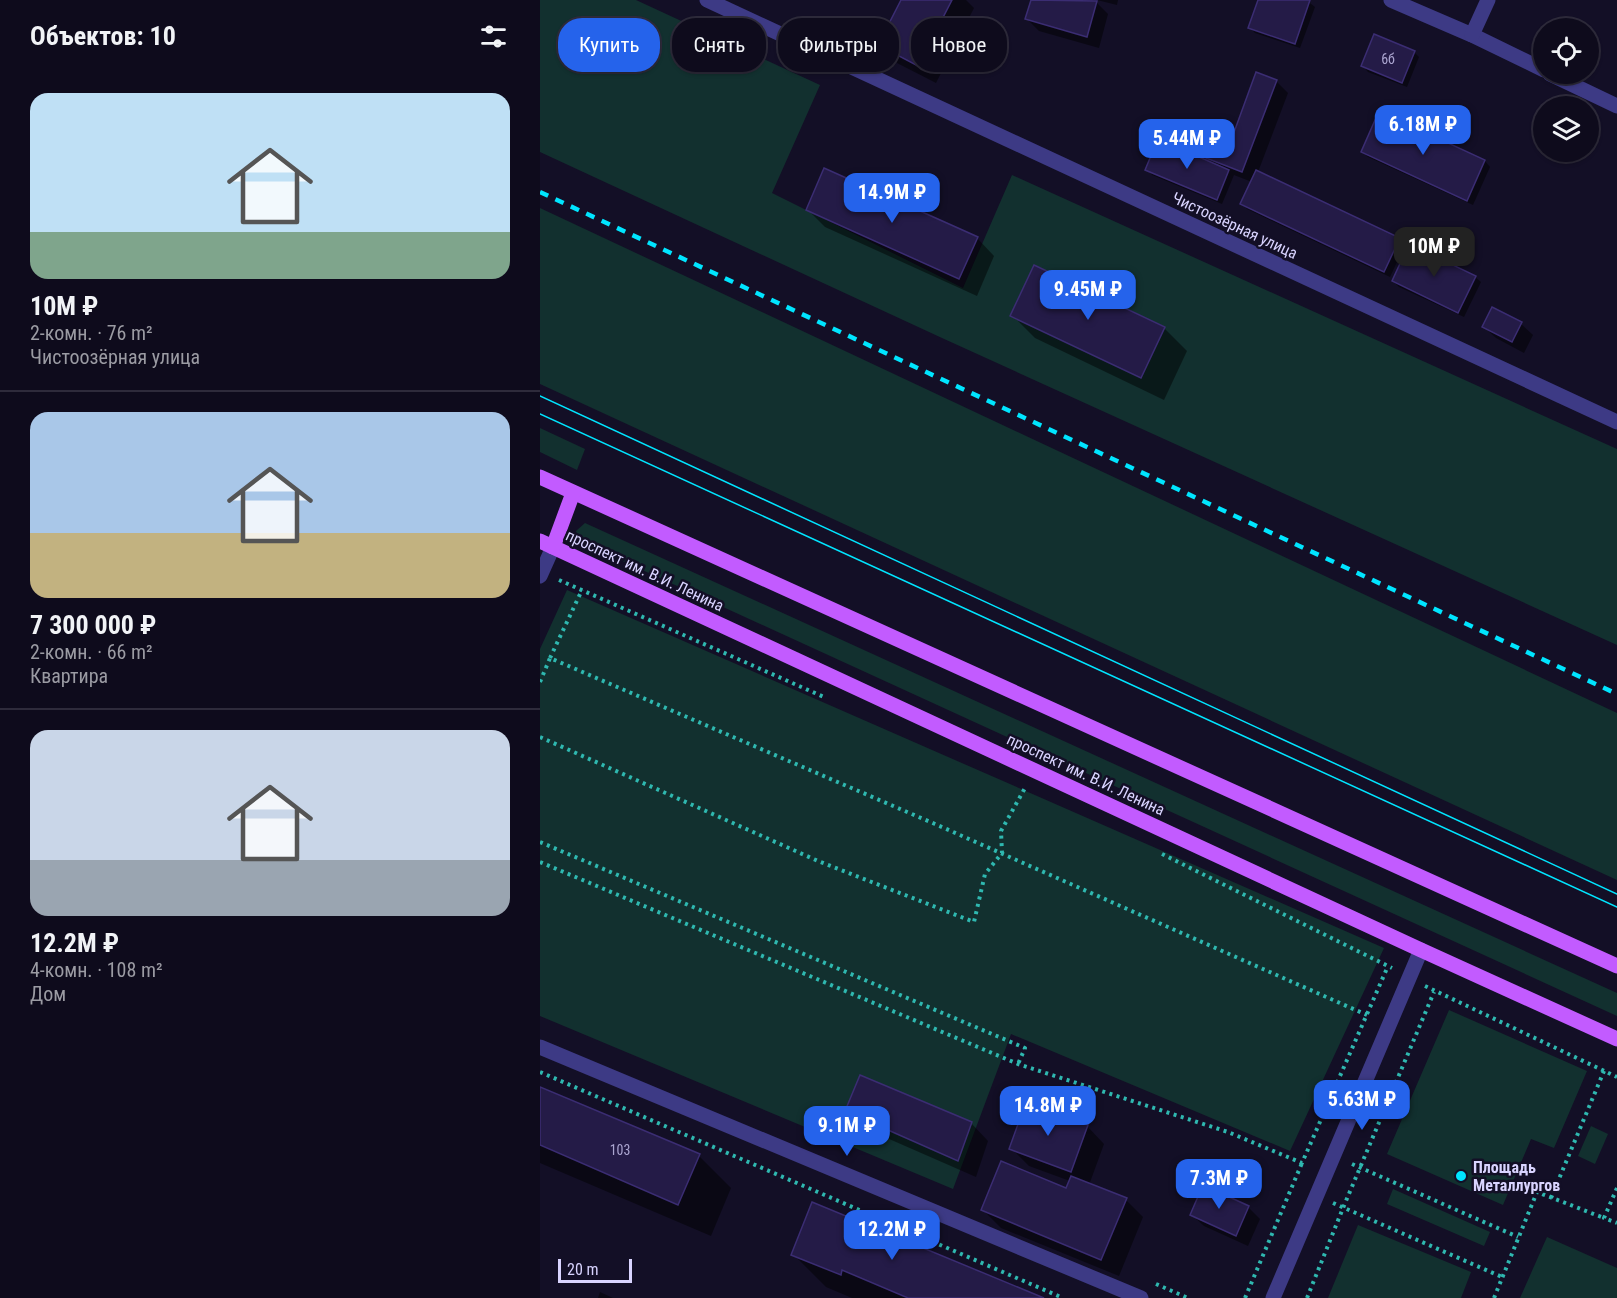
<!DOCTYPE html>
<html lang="ru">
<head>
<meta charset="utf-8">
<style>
  body { margin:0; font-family:"Roboto Condensed",sans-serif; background:#171425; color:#f1f3f6; height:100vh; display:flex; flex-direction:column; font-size:22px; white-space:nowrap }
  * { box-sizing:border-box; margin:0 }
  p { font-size:20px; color:#9b9ba3 }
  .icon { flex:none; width:33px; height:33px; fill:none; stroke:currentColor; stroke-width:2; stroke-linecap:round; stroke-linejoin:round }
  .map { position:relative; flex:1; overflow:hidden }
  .panel { display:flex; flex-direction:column; background:#0e0b1c; width:540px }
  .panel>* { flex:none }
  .top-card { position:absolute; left:18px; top:18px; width:570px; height:54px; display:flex; gap:12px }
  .tools { position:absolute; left:993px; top:18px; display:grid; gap:12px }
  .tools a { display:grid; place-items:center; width:66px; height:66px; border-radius:50%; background:#0e0b1c; box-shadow:0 2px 4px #0004,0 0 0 2px #2e2b3b; font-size:30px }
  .scale { position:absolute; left:18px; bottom:15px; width:74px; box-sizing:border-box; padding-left:6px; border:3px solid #d9d4ff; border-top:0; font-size:16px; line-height:21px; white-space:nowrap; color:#d9d4ff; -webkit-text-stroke:4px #130f26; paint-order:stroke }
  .price { position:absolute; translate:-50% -51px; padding:0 14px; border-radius:12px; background:#2563eb; color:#fff; font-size:20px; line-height:39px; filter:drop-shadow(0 2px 3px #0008) }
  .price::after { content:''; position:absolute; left:50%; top:36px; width:18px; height:14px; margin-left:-9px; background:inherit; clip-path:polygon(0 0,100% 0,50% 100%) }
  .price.active { background:#222; color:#fff }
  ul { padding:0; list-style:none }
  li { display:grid; align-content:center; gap:12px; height:318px; padding:0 30px }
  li+li { border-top:2px solid #2e2b3b }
  li span { display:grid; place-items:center; height:186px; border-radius:18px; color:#555 }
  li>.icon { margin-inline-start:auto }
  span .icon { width:108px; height:108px; fill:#fffc; stroke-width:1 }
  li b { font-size:26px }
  h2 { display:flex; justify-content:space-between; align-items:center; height:72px; padding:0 30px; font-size:26px }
  .tag { padding:0 21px; border-radius:24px; background:#0e0b1c; box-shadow:0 2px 4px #0004,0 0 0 2px #2e2b3b; font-size:21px; line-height:54px }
  .tag.active { background:#2563eb; color:#fff }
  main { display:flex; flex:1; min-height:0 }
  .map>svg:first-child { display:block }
  .green { fill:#12302f }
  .shadow { fill:#0007 }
  .building { fill:#241b47; stroke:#3b2d73; stroke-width:1.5 }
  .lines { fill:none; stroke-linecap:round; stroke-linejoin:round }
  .path { stroke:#2fb8b0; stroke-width:4; stroke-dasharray:3 4.5; stroke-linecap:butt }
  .minor { stroke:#3d3a85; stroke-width:15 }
  .major { stroke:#c25bff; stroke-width:15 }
  .tram { stroke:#00e5ff; stroke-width:1.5 }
  .rail { stroke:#00e5ff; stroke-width:4.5; stroke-dasharray:9 8; stroke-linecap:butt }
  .poi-dot { fill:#00e5ff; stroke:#130f26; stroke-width:2 }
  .labels { text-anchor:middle; stroke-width:5; stroke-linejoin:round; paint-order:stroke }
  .number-label { font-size:14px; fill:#aca6d1 }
  .street-label { font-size:16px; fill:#d9d4ff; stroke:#130f26 }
  .poi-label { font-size:16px; font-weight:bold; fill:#d9d4ff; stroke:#130f26; text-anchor:start }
</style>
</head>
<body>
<main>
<section class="panel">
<h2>Объектов: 10<svg class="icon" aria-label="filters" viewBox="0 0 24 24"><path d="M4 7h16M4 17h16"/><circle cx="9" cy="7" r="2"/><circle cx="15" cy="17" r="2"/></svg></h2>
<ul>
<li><span style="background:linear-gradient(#bfe0f5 75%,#7fa58c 0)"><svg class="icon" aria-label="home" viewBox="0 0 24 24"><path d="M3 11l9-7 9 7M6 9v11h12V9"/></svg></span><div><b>10M ₽</b><p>2-комн. · 76 m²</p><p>Чистоозёрная улица</p></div></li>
<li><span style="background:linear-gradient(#a9c7e8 65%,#c2b280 0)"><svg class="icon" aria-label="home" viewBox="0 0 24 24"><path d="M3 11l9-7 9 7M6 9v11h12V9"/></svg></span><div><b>7 300 000 ₽</b><p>2-комн. · 66 m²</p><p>Квартира</p></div></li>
<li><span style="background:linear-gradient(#c9d6e8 70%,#9aa5b1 0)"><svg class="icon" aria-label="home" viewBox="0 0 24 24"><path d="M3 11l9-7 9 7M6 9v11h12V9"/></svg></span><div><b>12.2M ₽</b><p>4-комн. · 108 m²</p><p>Дом</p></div></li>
</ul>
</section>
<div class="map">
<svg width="1077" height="1298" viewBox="0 0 1077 1298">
  <rect width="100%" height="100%" fill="#130f26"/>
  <!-- green -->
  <g class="green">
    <path d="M0,0H96L280,85L232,193L423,288L472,175L1077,449V645L402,338L0,152Z"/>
    <path d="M0,208L1077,713V880L0,384Z"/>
    <path d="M0,428L45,449L37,470L0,452Z"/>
    <path d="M45,523L1077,993V1016L39,541L36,531Z"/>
    <path d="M27,590L844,948L750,1151L471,1034L413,1189L0,1016V649Z"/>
    <path d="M909,1010L1047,1071L1014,1148L991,1139L963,1205L847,1154Z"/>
    <path d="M1051,1126L1068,1134L1055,1164L1038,1156Z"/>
    <path d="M853,1189L950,1232L944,1246L847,1204Z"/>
    <path d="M818,1225L931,1272L921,1298H788Z"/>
    <path d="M1007,1237L1077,1268V1298H980Z"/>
  </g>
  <!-- shadow -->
  <g class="shadow">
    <path d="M363,0H426L434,8L396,83L357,63L340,45Z"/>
    <path d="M493,0L554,2L553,0H554L568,14L559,48L499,31L487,19Z"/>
    <path d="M557,0H578L577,5Z"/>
    <path d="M719,0H766L775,7L760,48L715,33L710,28Z"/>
    <path d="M874,52L879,57L867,87L828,72L823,66Z"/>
    <path d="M736,81L748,93L718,172L859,240L865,245L850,277L707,209L702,203L712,182L694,175L682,204L612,175L607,169L675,165L668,158L694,137Z"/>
    <path d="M840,113L945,161L950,167L933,205L828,157L822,152Z"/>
    <path d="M268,210L437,238L454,256L437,296L285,227Z"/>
    <path d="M935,277L941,282L924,317L859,287L853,281Z"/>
    <path d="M472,315L624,328L647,351L624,400L495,338Z"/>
    <path d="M981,324L993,335L984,353L956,338L944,327Z"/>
    <path d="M0,1089L159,1156L191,1188L171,1236L0,1163Z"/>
    <path d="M307,1111L431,1123L448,1141L436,1177L324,1128Z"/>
    <path d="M547,1126L564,1144L549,1185L586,1200L603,1217L579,1276L461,1228L443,1210L527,1190L530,1181L489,1166L471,1148Z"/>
    <path d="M708,1207L720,1219L708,1246L664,1226L652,1215Z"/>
    <path d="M253,1254L500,1298H312L286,1287Z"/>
    <path d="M60,1292L73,1298H58Z"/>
  </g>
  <!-- building -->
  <g class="building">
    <path d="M361,0H412L378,66L338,45Z"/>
    <path d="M491,0L557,1L547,37L485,19Z"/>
    <path d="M718,0H770L755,44L708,28Z"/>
    <path d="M834,34L875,51L862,83L821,66Z"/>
    <path d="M716,72L737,80L702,172L666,158L677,129L693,135Z"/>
    <path d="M839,111L945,160L927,201L821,152Z"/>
    <path d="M618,139L689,170L677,200L605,170Z"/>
    <path d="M284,168L438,237L419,279L266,210Z"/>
    <path d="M716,170L860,238L844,272L700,204Z"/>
    <path d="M869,244L936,276L918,313L852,281Z"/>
    <path d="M494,265L625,327L601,378L470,316Z"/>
    <path d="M952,307L982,322L972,342L942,327Z"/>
    <path d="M320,1075L432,1122L418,1161L305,1111Z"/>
    <path d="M0,1087L160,1154L138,1205L0,1145Z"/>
    <path d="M486,1102L548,1125L531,1172L469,1149Z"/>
    <path d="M461,1161L526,1188L531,1176L587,1198L561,1260L441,1210Z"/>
    <path d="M663,1185L709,1206L696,1236L650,1215Z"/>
    <path d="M272,1202L504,1298H368L302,1270L301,1275L251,1255Z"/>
  </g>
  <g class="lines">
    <!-- path -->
    <g class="path">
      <path d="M19,580L284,697"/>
      <path d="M10,658L42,590"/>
      <path d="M0,682L10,658L395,824L827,1015"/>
      <path d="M0,737L278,861L434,922L445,874L462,853L461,831L485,788"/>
      <path d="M0,842L485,1048L478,1064"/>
      <path d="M622,854L852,968"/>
      <path d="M0,862L478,1064L688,1132L762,1163L848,966"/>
      <path d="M885,986L1077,1077"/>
      <path d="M0,1072L523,1298"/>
      <path d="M812,1164L978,1237"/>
      <path d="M1077,1188L1064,1218L1077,1223"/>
      <path d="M1011,1198L1064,1071"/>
      <path d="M793,1203L962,1277"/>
      <path d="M616,1284L648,1298"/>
      <path d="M705,1298L762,1163"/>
      <path d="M767,1298L803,1208L894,992"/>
      <path d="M954,1298L997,1192L1064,1218"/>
    </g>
    <!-- minor -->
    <g class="minor">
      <path d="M167,0L1077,422"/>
      <path d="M851,0L932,35L1004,70"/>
      <path d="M932,35L948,0"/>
      <path d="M1010,74L1077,106"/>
      <path d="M0,576L13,547"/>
      <path d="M0,1047L601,1298"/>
      <path d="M733,1298L881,950"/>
    </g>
    <!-- major -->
    <g class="major">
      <path d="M0,477L1077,966"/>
      <path d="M0,541L881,950L1077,1039"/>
      <path d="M13,547L33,493"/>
    </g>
    <!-- tram -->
    <g class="tram">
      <path d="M0,396L1077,894"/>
      <path d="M0,414L1077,907"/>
    </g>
    <!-- rail -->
    <path class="rail" d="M0,192L1077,694"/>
  </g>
  <!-- markers -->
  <circle class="poi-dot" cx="921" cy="1176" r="6"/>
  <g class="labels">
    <!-- number labels -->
    <g class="number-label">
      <text x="848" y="64">6б</text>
      <text x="80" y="1155">103</text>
    </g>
    <!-- street labels -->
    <g class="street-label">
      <text transform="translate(695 225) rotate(25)" y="6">Чистоозёрная улица</text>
      <text transform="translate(105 570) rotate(25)" y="6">проспект им. В.И. Ленина</text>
      <text transform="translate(546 774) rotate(25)" y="6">проспект им. В.И. Ленина</text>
    </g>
    <!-- poi labels -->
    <g class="poi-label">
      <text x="933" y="1173">Площадь<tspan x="933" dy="18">Металлургов</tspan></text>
    </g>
  </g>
</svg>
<div class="tools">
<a><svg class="icon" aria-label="locate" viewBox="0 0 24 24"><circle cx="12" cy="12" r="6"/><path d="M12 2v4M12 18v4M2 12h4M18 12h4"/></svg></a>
<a><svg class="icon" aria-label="layers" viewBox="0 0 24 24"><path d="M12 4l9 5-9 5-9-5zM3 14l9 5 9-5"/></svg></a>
</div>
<div class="scale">20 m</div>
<b class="price" style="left:883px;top:156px">6.18M ₽</b>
<b class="price" style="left:647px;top:170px">5.44M ₽</b>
<b class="price" style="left:352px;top:224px">14.9M ₽</b>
<b class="price active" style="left:894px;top:278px">10M ₽</b>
<b class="price" style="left:548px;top:321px">9.45M ₽</b>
<b class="price" style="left:822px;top:1131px">5.63M ₽</b>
<b class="price" style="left:508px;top:1137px">14.8M ₽</b>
<b class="price" style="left:307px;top:1157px">9.1M ₽</b>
<b class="price" style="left:679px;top:1210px">7.3M ₽</b>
<b class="price" style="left:352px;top:1261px">12.2M ₽</b>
<div class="top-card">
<a class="tag active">Купить</a>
<a class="tag">Снять</a>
<a class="tag">Фильтры</a>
<a class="tag">Новое</a>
</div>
</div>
</main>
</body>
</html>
